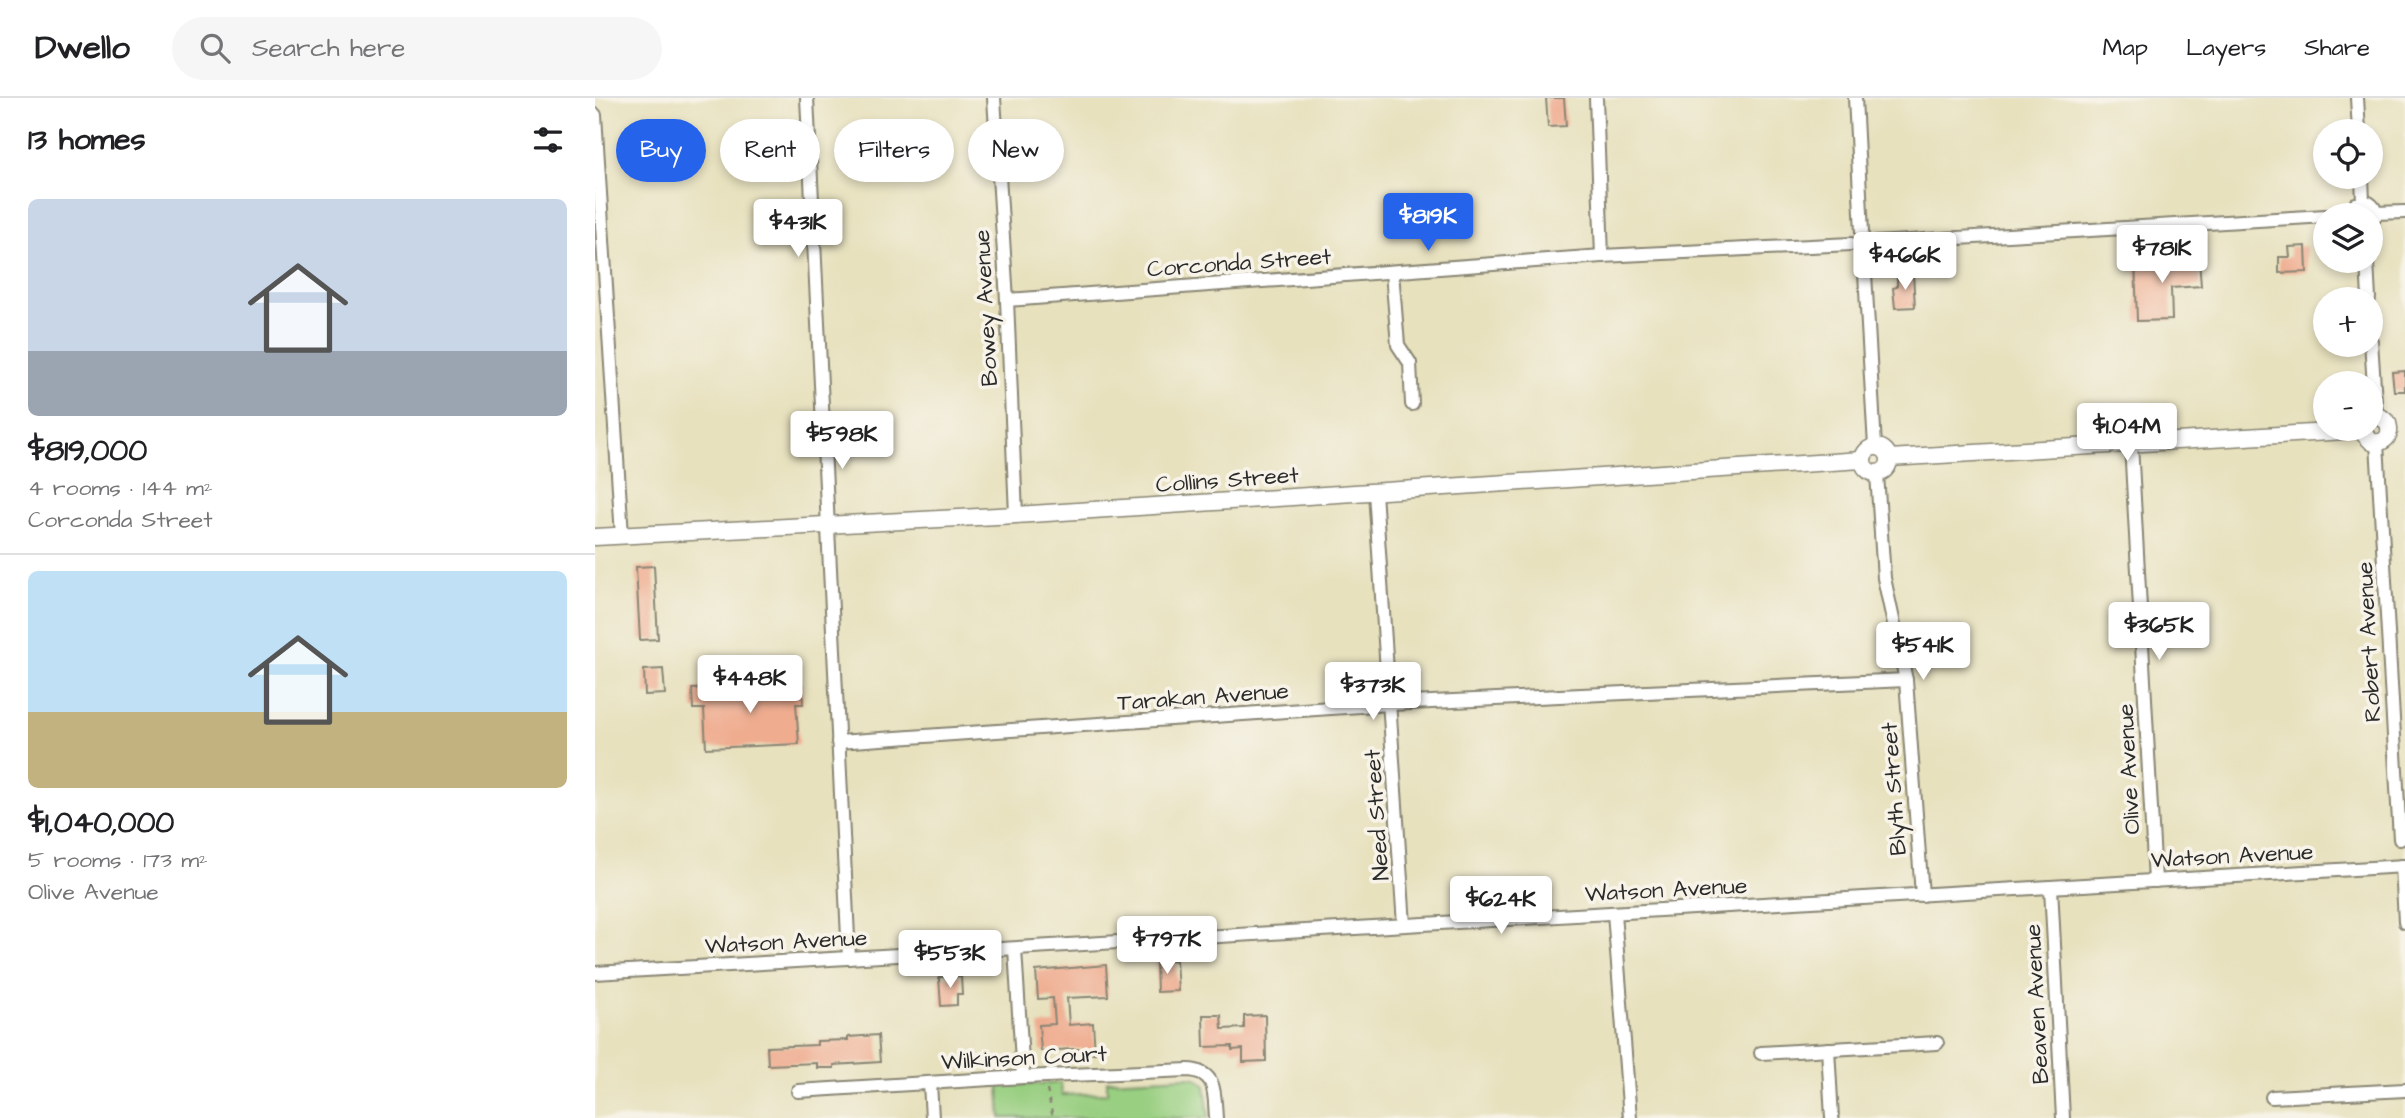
<!DOCTYPE html>
<html lang="en">
<head>
<meta charset="utf-8">
<style>
  body { margin:0; font-family:"Architects Daughter",sans-serif; background:#f6f6f6; color:#202124; height:100vh; display:flex; flex-direction:column; font-size:26px; white-space:nowrap }
  * { box-sizing:border-box; margin:0 }
  p { font-size:23px; color:#757577 }
  .icon { flex:none; width:38px; height:38px; fill:none; stroke:currentColor; stroke-width:2; stroke-linecap:round; stroke-linejoin:round }
  .map { position:relative; flex:1; overflow:hidden }
  .side { display:flex; flex-direction:column; background:#fff; width:595px }
  .side>* { flex:none }
  .hud { position:absolute; left:21px; top:21px; width:665px; height:63px; display:flex; gap:14px }
  .controls { position:absolute; left:1718px; top:21px; display:grid; gap:14px }
  .controls a { display:grid; place-items:center; width:70px; height:70px; border-radius:50%; background:#fff; box-shadow:0 4px 10px #0003; font-size:35px }
  .price { position:absolute; translate:-50% -60px; padding:0 16px; border-radius:7px; background:#fff; color:#222; font-size:23px; line-height:46px; filter:drop-shadow(0 2px 4px #0008) }
  .price::after { content:''; position:absolute; left:50%; top:42px; width:21px; height:16px; margin-left:-10px; background:inherit; clip-path:polygon(0 0,100% 0,50% 100%) }
  .price.on { background:#2563eb; color:#fff }
  ul { padding:0; list-style:none }
  li { display:grid; align-content:center; gap:14px; height:371px; padding:0 28px }
  li+li { border-top:2px solid #e0e0e0 }
  li span { display:grid; place-items:center; height:217px; border-radius:10px; color:#555 }
  li>.icon { margin-inline-start:auto }
  span .icon { width:126px; height:126px; fill:#fffc; stroke-width:1 }
  li b { font-size:30px }
  h2 { display:flex; justify-content:space-between; align-items:center; height:84px; padding:0 28px; font-size:30px }
  .tag { padding:0 24px; border-radius:32px; background:#fff; box-shadow:0 4px 10px #0003; font-size:24px; line-height:63px }
  .tag.on { background:#2563eb; color:#fff }
  header { display:flex; align-items:center; gap:42px; box-sizing:border-box; height:98px; padding:0 35px; background:#fff; border-bottom:2px solid #e0e0e0 }
  header strong { font-size:33px }
  nav { display:flex; gap:38px; margin-inline-start:auto; font-size:24px }
  .search { width:490px; height:63px; background:#f6f6f6; display:flex; align-items:center; gap:18px; box-sizing:border-box; padding:0 24px; border-radius:38px; color:#757577; font-size:26px }
  main { display:flex; flex:1; min-height:0 }
  .map>svg:first-child { display:block }
  .green { fill:#99cf81; stroke:#627d56; stroke-width:2 }
  .building { fill:#efac8f }
  .lines { fill:none; stroke-linecap:round; stroke-linejoin:round }
  .minor-casing { stroke:#898674; stroke-width:16 }
  .tertiary-casing { stroke:#898674; stroke-width:19 }
  .path { stroke:#898674; stroke-width:2.5; stroke-dasharray:5 5; stroke-linecap:butt }
  .minor { stroke:#fff; stroke-width:12 }
  .tertiary { stroke:#fff; stroke-width:16 }
  .labels { text-anchor:middle; stroke-width:7; stroke-linejoin:round; paint-order:stroke }
  .street-label { font-size:23px; fill:#2b2b2b; stroke:#f7f3e8 }
</style>
</head>
<body>
<header>
<strong>Dwello</strong>
<div class="search"><svg class="icon" aria-label="search" viewBox="0 0 24 24"><circle cx="10" cy="10" r="6"/><path d="M15 15l6 6"/></svg>Search here</div>
<nav><a>Map</a><a>Layers</a><a>Share</a></nav>
</header>
<main>
<section class="side">
<h2>13 homes<svg class="icon" aria-label="filters" viewBox="0 0 24 24"><path d="M4 7h16M4 17h16"/><circle cx="9" cy="7" r="2"/><circle cx="15" cy="17" r="2"/></svg></h2>
<ul>
<li><span style="background:linear-gradient(#c9d6e8 70%,#9aa5b1 0)"><svg class="icon" aria-label="home" viewBox="0 0 24 24"><path d="M3 11l9-7 9 7M6 9v11h12V9"/></svg></span><div><b>$819,000</b><p>4 rooms · 144 m²</p><p>Corconda Street</p></div></li>
<li><span style="background:linear-gradient(#bfe0f5 65%,#c2b280 0)"><svg class="icon" aria-label="home" viewBox="0 0 24 24"><path d="M3 11l9-7 9 7M6 9v11h12V9"/></svg></span><div><b>$1,040,000</b><p>5 rooms · 173 m²</p><p>Olive Avenue</p></div></li>
</ul>
</section>
<div class="map">
<svg width="1810" height="1020" viewBox="0 0 1810 1020">
  <rect width="100%" height="100%" fill="#f7f3e8"/>
  <filter id="ink" filterUnits="userSpaceOnUse"><feTurbulence type="fractalNoise" baseFrequency=".0143" numOctaves="2"/><feDisplacementMap in="SourceGraphic" scale="14" xChannelSelector="R" yChannelSelector="G"/><feConvolveMatrix kernelMatrix="1 2 1 2 8 2 1 2 1" color-interpolation-filters="sRGB"/></filter>
  <filter id="wash" filterUnits="userSpaceOnUse"><feTurbulence type="fractalNoise" baseFrequency=".00686" numOctaves="4" result="noise"/><feDisplacementMap in="SourceGraphic" scale="28" xChannelSelector="R" yChannelSelector="G"/><feGaussianBlur stdDeviation="1.57" result="paint"/><feColorMatrix in="noise" values="0 0 0 0 0 0 0 0 0 0 0 0 0 0 0 0 0 1.4 0 .05"/><feComposite in="paint" operator="in"/></filter>
  <g filter="url(#wash)">
    <rect width="100%" height="100%" fill="#e7e1be"/>
    <!-- green -->
    <path class="green" d="M592,979L601,980L610,987L614,1020H406L404,988L466,985L467,997L512,995V983Z"/>
    <g id="blocks">
      <!-- building -->
      <g class="building">
        <path d="M951,0H969L971,28L953,29Z"/>
        <path d="M1711,148L1712,174L1684,175V159H1695L1694,149Z"/>
        <path d="M1575,158V162L1604,161L1606,188L1576,190L1577,222L1542,223L1540,160Z"/>
        <path d="M1318,176L1320,209L1300,210L1298,190L1302,189V177Z"/>
        <path d="M1810,273V293H1799L1797,274Z"/>
        <path d="M59,468L63,541L45,542L41,469Z"/>
        <path d="M68,571L70,596L50,597L49,572Z"/>
        <path d="M207,586L208,606H201L204,646L111,650L109,611H98L97,591Z"/>
        <path d="M581,862L583,893L562,894L561,864Z"/>
        <path d="M511,867L513,898L472,900L474,927L498,925L500,955L488,956V951H478L446,953L444,927L460,926L458,900L443,901L441,873Z"/>
        <path d="M366,878L367,896H362V907L346,908L344,879Z"/>
        <path d="M608,917H626L627,931L649,930V918L670,917L671,963L648,964V951L637,952V948L609,949Z"/>
        <path d="M283,937L285,964L239,967V970H222V965L173,967L172,949L222,947V943L253,942V939Z"/>
      </g>
    </g>
  </g>
  <g filter="url(#ink)">
    <use href="#blocks" fill-opacity="0" stroke="#898674" stroke-width="2"/>
    <g class="lines">
      <!-- minor casing -->
      <g class="minor-casing">
        <g id="minor">
          <path d="M212,0L254,860"/>
          <path d="M399,0L412,202L421,417"/>
          <path d="M1001,0L1007,158"/>
          <path d="M1260,0L1267,134"/>
          <path d="M1762,0L1764,33"/>
          <path d="M0,17L27,438"/>
          <path d="M1767,79L1768,104"/>
          <path d="M1780,115L1810,114"/>
          <path d="M1756,117L1761,106L1774,105C1782,110 1782,118 1776,125"/>
          <path d="M1280,145L1731,118"/>
          <path d="M1269,158L1280,349"/>
          <path d="M1772,163L1774,201"/>
          <path d="M797,174L803,247L815,265L817,306"/>
          <path d="M412,202L1007,158L1256,146"/>
          <path d="M1776,243L1781,318"/>
          <path d="M1782,345L1805,741"/>
          <path d="M1536,346L1560,783"/>
          <path d="M1282,376L1289,480L1311,582L1327,797"/>
          <path d="M780,394L809,827"/>
          <path d="M243,644L794,606L1311,582"/>
          <path d="M1807,768L1810,824"/>
          <path d="M1456,789L1468,1020"/>
          <path d="M1019,815L1035,1020"/>
          <path d="M420,851L428,979"/>
          <path d="M0,875L1810,768"/>
          <path d="M1233,951L1237,1020"/>
          <path d="M1166,955L1342,945"/>
          <path d="M335,985L337,1020"/>
          <path d="M203,993L428,979L594,972C623,974 619,998 621,1020"/>
          <path d="M1677,999L1810,992"/>
        </g>
      </g>
      <!-- tertiary casing -->
      <g class="tertiary-casing">
        <g id="tertiary">
          <path d="M1768,331L1769,336L1777,344C1790,346 1797,338 1793,325L1786,319H1776"/>
          <circle cx="1281" cy="362" r="13"/>
          <path d="M1294,360L1768,332"/>
          <path d="M0,439L421,417L1267,362"/>
        </g>
      </g>
      <!-- path -->
      <path class="path" d="M452,992L458,1020"/>
      <!-- minor -->
      <use href="#minor" class="minor"/>
      <!-- tertiary -->
      <use href="#tertiary" class="tertiary"/>
    </g>
  </g>
  <g class="labels">
    <!-- street labels -->
    <g class="street-label">
      <text transform="translate(644 164) rotate(-4)" y="8">Corconda Street</text>
      <text transform="translate(390 210) rotate(-93)" y="8">Bowey Avenue</text>
      <text transform="translate(632 381) rotate(-4)" y="8">Collins Street</text>
      <text transform="translate(1773 544) rotate(-93)" y="8">Robert Avenue</text>
      <text transform="translate(608 598) rotate(-4)" y="8">Tarakan Avenue</text>
      <text transform="translate(1533 671) rotate(-93)" y="8">Olive Avenue</text>
      <text transform="translate(1298 691) rotate(-94)" y="8">Blyth Street</text>
      <text transform="translate(781 717) rotate(-94)" y="8">Need Street</text>
      <text transform="translate(1637 757) rotate(-3)" y="8">Watson Avenue</text>
      <text transform="translate(1071 791) rotate(-3)" y="8">Watson Avenue</text>
      <text transform="translate(191 843) rotate(-3)" y="8">Watson Avenue</text>
      <text transform="translate(1441 906) rotate(-93)" y="8">Beaven Avenue</text>
      <text transform="translate(429 959) rotate(-3)" y="8">Wilkinson Court</text>
    </g>
  </g>
</svg>
<div class="controls">
<a><svg class="icon" aria-label="locate" viewBox="0 0 24 24"><circle cx="12" cy="12" r="6"/><path d="M12 2v4M12 18v4M2 12h4M18 12h4"/></svg></a>
<a><svg class="icon" aria-label="layers" viewBox="0 0 24 24"><path d="M12 4l9 5-9 5-9-5zM3 14l9 5 9-5"/></svg></a>
<a>+</a>
<a>−</a>
</div>
<b class="price on" style="left:833px;top:155px">$819K</b>
<b class="price" style="left:203px;top:161px">$431K</b>
<b class="price" style="left:1567px;top:187px">$781K</b>
<b class="price" style="left:1310px;top:194px">$466K</b>
<b class="price" style="left:1532px;top:365px">$1.04M</b>
<b class="price" style="left:247px;top:373px">$598K</b>
<b class="price" style="left:1564px;top:564px">$365K</b>
<b class="price" style="left:1328px;top:584px">$541K</b>
<b class="price" style="left:155px;top:617px">$448K</b>
<b class="price" style="left:778px;top:624px">$373K</b>
<b class="price" style="left:906px;top:838px">$624K</b>
<b class="price" style="left:572px;top:878px">$797K</b>
<b class="price" style="left:355px;top:892px">$553K</b>
<div class="hud">
<a class="tag on">Buy</a>
<a class="tag">Rent</a>
<a class="tag">Filters</a>
<a class="tag">New</a>
</div>
</div>
</main>
</body>
</html>
